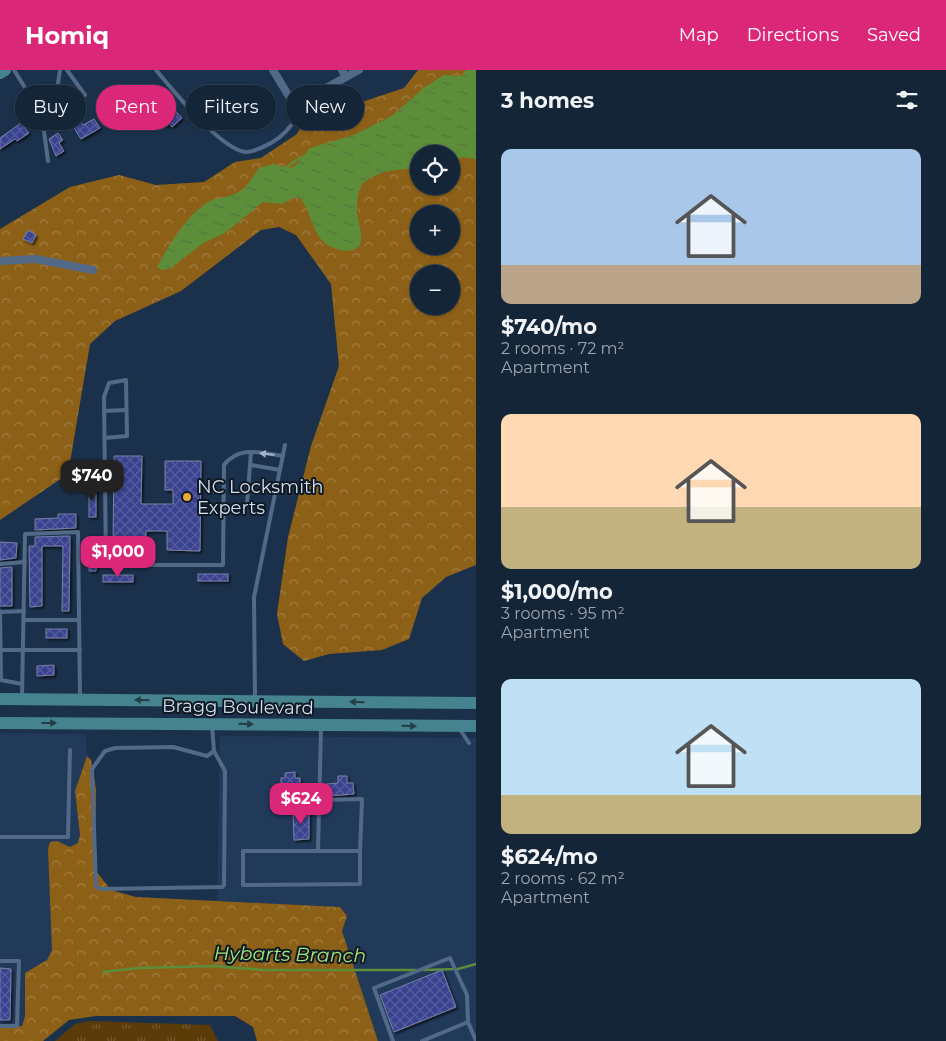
<!DOCTYPE html>
<html lang="en">
<head>
<meta charset="utf-8">
<style>
  body { margin:0; font-family:Montserrat,sans-serif; background:#1d2d40; color:#f1f3f6; height:100vh; display:flex; flex-direction:column; font-size:19px; white-space:nowrap }
  * { box-sizing:border-box; margin:0 }
  p { font-size:16px; color:#9da5ae }
  .icon { flex:none; width:28px; height:28px; fill:none; stroke:currentColor; stroke-width:2; stroke-linecap:round; stroke-linejoin:round }
  .map { position:relative; flex:1; overflow:hidden }
  .panel { display:flex; flex-direction:column; background:#142538; width:470px }
  .panel>* { flex:none }
  .top-card { position:absolute; left:15px; top:15px; width:385px; height:45px; display:flex; gap:10px }
  .controls { position:absolute; left:410px; top:75px; display:grid; gap:10px }
  .controls a { display:grid; place-items:center; width:50px; height:50px; border-radius:50%; background:#142538; box-shadow:0 1px 4px #0004,0 0 0 1px #334253; font-size:25px }
  .price { position:absolute; translate:-50% -42px; padding:0 11px; border-radius:10px; background:#db2777; color:#fff; font-size:16px; line-height:32px; filter:drop-shadow(0 1px 2px #0008) }
  .price::after { content:''; position:absolute; left:50%; top:30px; width:15px; height:11px; margin-left:-8px; background:inherit; clip-path:polygon(0 0,100% 0,50% 100%) }
  .price.on { background:#222; color:#fff }
  ul { padding:0; list-style:none }
  li { display:grid; align-content:center; gap:10px; height:265px; padding:0 25px }
  li span { display:grid; place-items:center; height:155px; border-radius:10px; color:#555 }
  li>.icon { margin-inline-start:auto }
  span .icon { width:90px; height:90px; fill:#fffc; stroke-width:1 }
  li b { font-size:21px }
  h2 { display:flex; justify-content:space-between; align-items:center; height:60px; padding:0 25px; font-size:21px }
  .pill { padding:0 18px; border-radius:22px; background:#142538; box-shadow:0 1px 4px #0004,0 0 0 1px #334253; font-size:18px; line-height:45px }
  .pill.on { background:#db2777; color:#fff }
  header { display:flex; align-items:center; gap:30px; box-sizing:border-box; height:70px; padding:0 25px; background:#db2777; color:#fff }
  header strong { font-size:24px }
  nav { display:flex; gap:28px; margin-inline-start:auto; font-size:18px }
  main { display:flex; flex:1; min-height:0 }
  .map>svg:first-child { display:block }
  .built { fill:#213a5a }
  .grass { fill:url(#grass-tufts) }
  .forest { fill:url(#forest-crowns); fill-rule:evenodd }
  .water { fill:url(#water-ripples) }
  .lines { fill:none; stroke-linecap:round; stroke-linejoin:round }
  .stream { stroke:#5c8e3a; stroke-width:2.5 }
  .building { fill:url(#building-cross-hatch); stroke:#7880a4; filter:url(#shadow) }
  .lane { stroke:#526a88; stroke-width:4 }
  .street { stroke:#526a88; stroke-width:8 }
  .primary { stroke:#45838f; stroke-width:12 }
  .oneway { fill:#a5b6cc }
  .oneway2 { fill:#223e49 }
  .poi-dot { fill:#eda83b; stroke:#0f1924; stroke-width:2 }
  .labels { text-anchor:middle; stroke-width:4; stroke-linejoin:round; paint-order:stroke }
  .poi-label { font-size:18px; fill:#d2dff0; stroke:#0f1924; text-anchor:start }
  .street-label { font-size:18px; fill:#d2dff0; stroke:#0f1924 }
  .water-label { font-size:19px; font-style:italic; fill:#a1e376; stroke:#0f1924 }
</style>
</head>
<body>
<header>
<strong>Homiq</strong>
<nav><a>Map</a><a>Directions</a><a>Saved</a></nav>
</header>
<main>
<div class="map">
<svg width="476" height="971" viewBox="0 0 476 971">
  <defs>
    <pattern id="grass-tufts" width="24" height="20" patternUnits="userSpaceOnUse" patternTransform="scale(1.25)"><rect width="24" height="20" fill="#5b3c09"/><path d="M3 7l-1-3M5 7V3M7 7l1-3M15 17l-1-3M17 17v-4M19 17l1-3" fill="none" stroke="#72582d"/></pattern>
    <pattern id="forest-crowns" width="20" height="18" patternUnits="userSpaceOnUse" patternTransform="scale(1.25)"><rect width="20" height="18" fill="#8d6017"/><path d="M2 6a3 3 0 1 1 6 0M12 15a3 3 0 1 1 6 0" fill="none" stroke="#a17e44"/></pattern>
    <pattern id="water-ripples" width="26" height="14" patternUnits="userSpaceOnUse" patternTransform="scale(1.25)"><rect width="26" height="14" fill="#5c8e3a"/><path d="M2 4q2-2 4 0t4 0M15 11q2-2 4 0t4 0" fill="none" stroke="#52743f"/></pattern>
    <pattern id="building-cross-hatch" width="8" height="8" patternUnits="userSpaceOnUse" patternTransform="scale(1.25)"><rect width="8" height="8" fill="#39428f"/><path d="M0 0l8 8M0 8l8-8" fill="none" stroke="#555d9f"/></pattern>
    <filter id="shadow"><feDropShadow dx="2" dy="2" stdDeviation="1" flood-color="#0009"/></filter>
  </defs>
  <rect width="100%" height="100%" fill="#1b314b"/>
  <!-- built -->
  <g class="built">
    <path d="M0,663L86,664L87,686L75,721L80,765L78,773L70,777L48,779L53,880L47,890L25,903V946L22,957L15,958H0Z"/>
    <path d="M220,666L476,668V971H378L342,861L347,846L340,837L217,831Z"/>
  </g>
  <!-- grass -->
  <path class="grass" d="M89,951L210,955L218,971H55L75,954Z"/>
  <!-- forest -->
  <g class="forest">
    <path d="M418,0H476V495L446,507L422,528L409,569L382,580L329,584L304,591L283,574L277,544L288,467L311,376L339,296L331,214L296,165L279,157L261,160L181,221L115,251L90,274L68,404L0,450V159L70,117L119,105L156,115L204,112L235,92L261,88L297,64L313,31L337,23L365,31L404,18ZM419,84H451V116H419ZM419,144H451V176H419ZM419,204H451V236H419Z"/>
    <path d="M87,686L91,690L96,719L95,800L111,820L136,827L340,837L347,846L342,861L378,971H257L253,957L235,946H96L69,950L43,971H0V958L22,956L25,946V903L47,890L52,880L48,779L50,772L57,771L70,777L78,773L80,765L75,721Z"/>
  </g>
  <!-- water -->
  <path class="water" d="M466,0H476V89L463,87L451,92V84H419V99C401,98 373,101 361,116C358,121 357,132 357,138C356,148 362,159 361,169C361,187 332,181 324,172C311,160 311,141 300,128H292L282,134L263,132L225,163L203,173L171,198L163,200L157,197C170,174 186,145 210,131C215,128 223,128 229,126C246,121 250,111 259,98L273,94L289,98L294,97L310,78L354,65L393,45L425,17L444,5L461,6Z"/>
  <g class="lines">
    <!-- stream -->
    <g class="stream">
      <path d="M284,99L301,87L305,88"/>
      <path d="M423,900L458,899L476,894"/>
      <path d="M103,902L139,898L213,896L264,900H415"/>
    </g>
  </g>
  <!-- building -->
  <g class="building">
    <path d="M161,26L182,48L172,57L169,54L165,56L159,50L154,54L143,43Z"/>
    <path d="M94,49L100,58L81,69L72,55L80,50L83,55Z"/>
    <path d="M21,53L29,63L17,71L15,69L0,79V68Z"/>
    <path d="M58,63L63,70L59,73L64,81L56,86L49,69Z"/>
    <path d="M28,160L36,165L32,173L23,169Z"/>
    <path d="M114,386H142L141,434H173V420H165V391H201L200,481L167,480V461H146V480H113Z"/>
    <rect x="89" y="417" width="7" height="30"/>
    <path d="M58,444H76V458L35,460V449L58,448Z"/>
    <path d="M70,466L69,541H62L63,476H42V536L30,537L29,476H35V467Z"/>
    <path d="M90,471H97L96,501H89Z"/>
    <path d="M0,472L17,473L16,488L0,490Z"/>
    <path d="M12,497V536H0V498Z"/>
    <rect x="198" y="504" width="30" height="7"/>
    <rect x="103" y="505" width="30" height="7"/>
    <rect x="46" y="559" width="21" height="9"/>
    <path d="M54,595V605L37,606V596Z"/>
    <path d="M295,702V708H300V719H281V708H285V703Z"/>
    <path d="M338,706H347V713H353L354,724L327,726V714L338,713Z"/>
    <path d="M293,740H309V769L294,770Z"/>
    <path d="M0,898L11,899L10,950H0Z"/>
    <path d="M442,900L456,937L394,962L380,925Z"/>
  </g>
  <g class="lines">
    <!-- lane -->
    <g class="lane">
      <path d="M14,0L37,37L43,54L48,91"/>
      <path d="M60,0L57,20L63,37L85,25L67,0"/>
      <path d="M156,0C172,19 221,80 246,82C255,82 263,77 271,73C284,66 292,56 299,43"/>
      <path d="M104,341L126,340"/>
      <path d="M104,368L127,366L126,310L109,313L104,327L106,495H223L224,395C239,375 261,383 283,386"/>
      <path d="M251,395L280,400"/>
      <path d="M223,437L239,438L247,434L251,382"/>
      <path d="M0,494L25,492"/>
      <path d="M0,541L1,610L22,614"/>
      <path d="M1,542L24,541"/>
      <path d="M24,550H79"/>
      <path d="M1,580H80"/>
      <path d="M22,626L25,464L78,462L80,627"/>
      <path d="M255,629L254,527L285,375"/>
      <path d="M212,656L214,681L207,686L173,677L115,678L105,681L92,699L96,817L101,819L222,817L224,815L225,701L214,681"/>
      <path d="M459,658L469,673"/>
      <path d="M319,730L362,729L360,781"/>
      <path d="M0,767H68L70,680"/>
      <path d="M243,781H360V814L243,815Z"/>
      <path d="M318,781L321,658"/>
      <path d="M0,891H19L17,956H0"/>
      <path d="M393,971L374,918L450,888L467,925L468,952L476,971"/>
      <path d="M422,971L468,952"/>
    </g>
    <!-- street -->
    <g class="street">
      <path d="M273,0L299,43"/>
      <path d="M342,0L346,7L359,0"/>
      <path d="M326,18L346,7"/>
      <path d="M0,191L36,189L93,200"/>
    </g>
    <!-- primary -->
    <g class="primary">
      <path d="M0,3L5,0"/>
      <path d="M0,629L476,633"/>
      <path d="M0,653L476,656"/>
    </g>
  </g>
  <!-- one-way arrows -->
  <defs><path id="oneway-solid" d="M-6-.8H1V-3.2L6.5 0L1 3.2V.8H-6Z" transform="scale(1.25)"/></defs>
  <use class="oneway" href="#oneway-solid" transform="translate(267 384) rotate(-173)"/>
  <g class="oneway2">
    <use href="#oneway-solid" transform="translate(142 630) rotate(-179)"/>
    <use href="#oneway-solid" transform="translate(357 632) rotate(-179)"/>
    <use href="#oneway-solid" transform="translate(49 653)"/>
    <use href="#oneway-solid" transform="translate(246 654) rotate(1)"/>
    <use href="#oneway-solid" transform="translate(409 656) rotate(1)"/>
  </g>
  <!-- markers -->
  <circle class="poi-dot" cx="187" cy="427" r="5"/>
  <g class="labels">
    <!-- poi labels -->
    <g class="poi-label">
      <text x="197" y="423">NC Locksmith<tspan x="197" dy="21">Experts</tspan></text>
    </g>
    <!-- street labels -->
    <g class="street-label">
      <text transform="translate(238 637) rotate(1)" y="6">Bragg Boulevard</text>
    </g>
    <!-- water labels -->
    <g class="water-label">
      <text transform="translate(290 884) rotate(1)" y="7">Hybarts Branch</text>
    </g>
  </g>
</svg>
<div class="controls">
<a><svg class="icon" aria-label="locate" viewBox="0 0 24 24"><circle cx="12" cy="12" r="6"/><path d="M12 2v4M12 18v4M2 12h4M18 12h4"/></svg></a>
<a>+</a>
<a>−</a>
</div>
<b class="price on" style="left:92px;top:432px">$740</b>
<b class="price" style="left:118px;top:508px">$1,000</b>
<b class="price" style="left:301px;top:755px">$624</b>
<div class="top-card">
<a class="pill">Buy</a>
<a class="pill on">Rent</a>
<a class="pill">Filters</a>
<a class="pill">New</a>
</div>
</div>
<section class="panel">
<h2>3 homes<svg class="icon" aria-label="filters" viewBox="0 0 24 24"><path d="M4 7h16M4 17h16"/><circle cx="9" cy="7" r="2"/><circle cx="15" cy="17" r="2"/></svg></h2>
<ul>
<li><span style="background:linear-gradient(#a9c7e8 75%,#b9a48a 0)"><svg class="icon" aria-label="home" viewBox="0 0 24 24"><path d="M3 11l9-7 9 7M6 9v11h12V9"/></svg></span><div><b>$740/mo</b><p>2 rooms · 72 m²</p><p>Apartment</p></div></li>
<li><span style="background:linear-gradient(#ffd9b3 60%,#c2b280 0)"><svg class="icon" aria-label="home" viewBox="0 0 24 24"><path d="M3 11l9-7 9 7M6 9v11h12V9"/></svg></span><div><b>$1,000/mo</b><p>3 rooms · 95 m²</p><p>Apartment</p></div></li>
<li><span style="background:linear-gradient(#bfe0f5 75%,#c2b280 0)"><svg class="icon" aria-label="home" viewBox="0 0 24 24"><path d="M3 11l9-7 9 7M6 9v11h12V9"/></svg></span><div><b>$624/mo</b><p>2 rooms · 62 m²</p><p>Apartment</p></div></li>
</ul>
</section>
</main>
</body>
</html>
